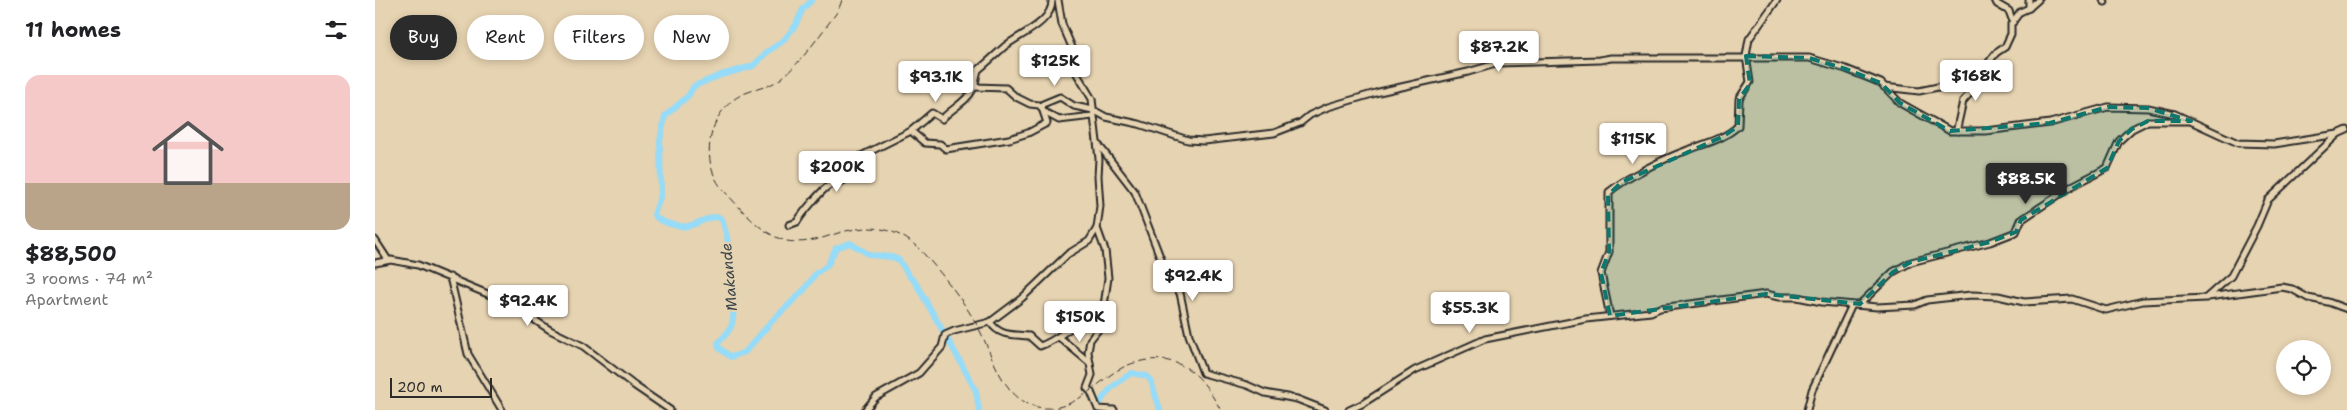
<!DOCTYPE html>
<html lang="en">
<head>
<meta charset="utf-8">
<style>
  body { margin:0; font-family:"Shantell Sans",sans-serif; background:#f2f2f2; color:#202124; height:100vh; display:flex; flex-direction:column; font-size:19px; white-space:nowrap }
  * { box-sizing:border-box; margin:0 }
  p { font-size:16px; color:#757577 }
  .icon { flex:none; width:28px; height:28px; fill:none; stroke:currentColor; stroke-width:2; stroke-linecap:round; stroke-linejoin:round }
  .map { position:relative; flex:1; overflow:hidden }
  .drawer { display:flex; flex-direction:column; background:#fff; width:375px }
  .drawer>* { flex:none }
  .guide { position:absolute; left:15px; top:15px; width:475px; height:45px; display:flex; gap:10px }
  .buttons { position:absolute; left:1901px; top:340px; display:grid; gap:10px }
  .buttons a { display:grid; place-items:center; width:55px; height:55px; border-radius:50%; background:#fff; box-shadow:0 2px 8px #0003; font-size:25px }
  .scale { position:absolute; left:15px; bottom:12px; width:102px; box-sizing:border-box; padding-left:5px; border:2px solid #2b2b2b; border-top:0; font-size:14px; line-height:18px; white-space:nowrap; color:#2b2b2b; -webkit-text-stroke:4px #e6d3b1; paint-order:stroke }
  .price { position:absolute; translate:-50% -42px; padding:0 11px; border-radius:5px; background:#fff; color:#222; font-size:16px; line-height:32px; filter:drop-shadow(0 1px 2px #0008) }
  .price::after { content:''; position:absolute; left:50%; top:30px; width:15px; height:11px; margin-left:-8px; background:inherit; clip-path:polygon(0 0,100% 0,50% 100%) }
  .price.active { background:#2b2b2b; color:#fff }
  ul { padding:0; list-style:none }
  li { display:grid; align-content:center; gap:10px; height:265px; padding:0 25px }
  li+li { border-top:1px solid #e0e0e0 }
  li span { display:grid; place-items:center; height:155px; border-radius:15px; color:#555 }
  li>.icon { margin-inline-start:auto }
  span .icon { width:90px; height:90px; fill:#fffc; stroke-width:1 }
  li b { font-size:21px }
  h2 { display:flex; justify-content:space-between; align-items:center; height:60px; padding:0 25px; font-size:21px }
  .tag { padding:0 18px; border-radius:22px; background:#fff; box-shadow:0 2px 8px #0003; font-size:18px; line-height:45px }
  .tag.active { background:#2b2b2b; color:#fff }
  main { display:flex; flex:1; min-height:0 }
  .map>svg:first-child { display:block }
  .lines { fill:none; stroke-linecap:round; stroke-linejoin:round }
  .river { stroke:#96dbf8; stroke-width:6 }
  .minor-casing { stroke:#2b2b2b; stroke-width:9 }
  .minor { stroke:#e6d3b1; stroke-width:5 }
  .rail { stroke:#2b2b2b; stroke-width:1; stroke-dasharray:8 4; stroke-linecap:butt }
  .marked { fill:#0f766e; fill-opacity:0.2; stroke:#0f766e; stroke-width:4; stroke-dasharray:10 6; stroke-linejoin:round }
  .labels { text-anchor:middle; stroke-width:4; stroke-linejoin:round; paint-order:stroke }
  .water-label { font-size:15px; font-style:italic; fill:#3b454a; stroke:#e6d3b1 }
</style>
</head>
<body>
<main>
<section class="drawer">
<h2>11 homes<svg class="icon" aria-label="filters" viewBox="0 0 24 24"><path d="M4 7h16M4 17h16"/><circle cx="9" cy="7" r="2"/><circle cx="15" cy="17" r="2"/></svg></h2>
<ul>
<li><span style="background:linear-gradient(#f6c9c9 70%,#b9a48a 0)"><svg class="icon" aria-label="home" viewBox="0 0 24 24"><path d="M3 11l9-7 9 7M6 9v11h12V9"/></svg></span><div><b>$88,500</b><p>3 rooms · 74 m²</p><p>Apartment</p></div></li>
</ul>
</section>
<div class="map">
<svg width="1972" height="410" viewBox="0 0 1972 410">
  <rect width="100%" height="100%" fill="#e6d3b1"/>
  <filter id="ink" filterUnits="userSpaceOnUse"><feTurbulence type="fractalNoise" baseFrequency=".02" numOctaves="2"/><feDisplacementMap in="SourceGraphic" scale="10" xChannelSelector="R" yChannelSelector="G"/><feConvolveMatrix kernelMatrix="1 2 1 2 8 2 1 2 1" color-interpolation-filters="sRGB"/></filter>
  <g filter="url(#ink)">
    <g class="lines">
      <!-- river -->
      <g class="river">
        <path d="M437,0L428,9L420,26L409,40L391,53L378,66L346,75L319,86L313,96L290,116L285,141L286,194L279,215C285,223 308,229 317,225C328,221 333,217 344,217L347,220C356,245 362,298 357,324C355,332 348,337 343,343L344,348L356,357L370,352L397,321L429,290L441,273L452,266L461,248L475,243L495,255L517,257L524,260L534,276L540,282L585,361L601,391L604,410"/>
        <path d="M722,410C729,392 740,383 757,373L772,376L776,381L785,410"/>
      </g>
      <!-- minor casing -->
      <g class="minor-casing">
        <g id="minor">
          <path d="M1620,0L1622,4L1634,11L1638,22"/>
          <path d="M1654,0V8"/>
          <path d="M1728,0L1730,2"/>
          <path d="M600,87L631,88L641,97L655,104L664,105L667,108"/>
          <path d="M1509,87L1544,91L1563,87L1575,88L1606,75H1611"/>
          <path d="M669,112L684,120L718,116"/>
          <path d="M536,131L550,143L565,144L571,149L634,139L653,133L672,123L667,108L668,104L685,97L699,106L718,110L731,117L764,124L813,140L829,141L899,133L925,123L935,115L953,107L1004,92L1093,72L1124,63L1225,60L1236,58H1434L1471,69L1506,83L1525,103L1575,131H1611L1675,123L1733,107L1773,108L1800,114L1863,143L1899,144L1963,134L1972,130"/>
          <path d="M1583,131L1582,128L1588,101L1611,75L1614,62L1621,53L1630,47L1636,34V24L1645,12L1654,8L1663,0"/>
          <path d="M723,144L760,192L794,280L805,293L814,335L828,373L872,385L890,393L922,399L950,410"/>
          <path d="M414,225L422,222C426,215 448,188 455,185C461,182 467,183 472,178C480,171 480,163 486,156L536,131L557,113L567,119C577,108 592,102 598,89C601,84 601,76 603,70C612,63 620,55 629,47C643,35 678,23 677,0"/>
          <path d="M722,228L730,250L733,278L726,326L715,340L713,352L717,375L712,388L716,392L723,409L739,410"/>
          <path d="M0,240L13,260"/>
          <path d="M0,263L16,260L43,265L132,302L175,330L208,346L260,386L295,410"/>
          <path d="M75,277L93,354L127,410"/>
          <path d="M1833,297L1907,287L1917,289L1933,298L1953,302L1972,309"/>
          <path d="M1485,304L1518,272L1536,262L1615,242L1641,232L1646,220L1697,186L1732,168L1744,141L1757,129L1773,121H1813"/>
          <path d="M1235,316L1226,273L1234,252V192C1252,177 1288,159 1310,151C1328,144 1348,140 1363,126L1364,99L1375,82L1371,56L1374,39L1402,0"/>
          <path d="M615,322C625,337 638,334 654,336L665,346C691,337 695,319 727,320"/>
          <path d="M684,337L715,363"/>
          <path d="M490,410L501,397L544,373L567,347L570,335L579,331L615,322L647,298L693,254L714,241L722,228L725,206L723,176L724,159L717,99L702,74L699,52L687,24L683,0"/>
          <path d="M974,410L987,404L1040,370L1110,339L1211,319L1276,312L1285,308L1391,294L1404,297H1422L1447,302L1502,307L1540,305L1552,300L1596,295L1623,296L1649,302L1697,299L1731,310L1768,301L1831,298L1856,276L1882,226L1893,200L1963,134"/>
          <path d="M1432,410L1437,390L1477,305"/>
        </g>
      </g>
      <!-- minor -->
      <use href="#minor" class="minor"/>
      <!-- rail -->
      <path class="rail" d="M467,0L463,11C446,33 429,59 409,76C397,87 382,88 368,94C332,111 323,164 350,192C367,210 387,235 412,241C429,244 445,239 460,234C494,223 524,226 549,254C568,275 588,300 602,325C619,356 627,403 668,408C696,410 714,391 734,376C760,356 798,352 823,377C832,386 839,399 846,410"/>
    </g>
  </g>
  <!-- marked area -->
  <path class="marked" d="M1371,56L1434,58L1471,69L1506,83L1525,103L1575,131L1675,123L1733,107L1773,108L1816,121H1773L1757,129L1744,141L1732,168L1646,220L1641,232L1615,242L1536,262L1518,272L1485,304L1391,294L1235,316L1226,273L1234,252L1233,195L1247,182L1349,136L1363,126L1364,99L1375,84Z"/>
  <g class="labels">
    <!-- water labels -->
    <g class="water-label">
      <text transform="translate(354 277) rotate(-95)" y="5">Makande</text>
    </g>
  </g>
</svg>
<div class="buttons">
<a><svg class="icon" aria-label="locate" viewBox="0 0 24 24"><circle cx="12" cy="12" r="6"/><path d="M12 2v4M12 18v4M2 12h4M18 12h4"/></svg></a>
</div>
<div class="scale">200 m</div>
<b class="price" style="left:1124px;top:73px">$87.2K</b>
<b class="price" style="left:680px;top:87px">$125K</b>
<b class="price" style="left:1601px;top:102px">$168K</b>
<b class="price" style="left:561px;top:103px">$93.1K</b>
<b class="price" style="left:1258px;top:165px">$115K</b>
<b class="price" style="left:462px;top:193px">$200K</b>
<b class="price active" style="left:1651px;top:205px">$88.5K</b>
<b class="price" style="left:818px;top:302px">$92.4K</b>
<b class="price" style="left:153px;top:327px">$92.4K</b>
<b class="price" style="left:1095px;top:334px">$55.3K</b>
<b class="price" style="left:705px;top:343px">$150K</b>
<div class="guide">
<a class="tag active">Buy</a>
<a class="tag">Rent</a>
<a class="tag">Filters</a>
<a class="tag">New</a>
</div>
</div>
</main>
</body>
</html>
